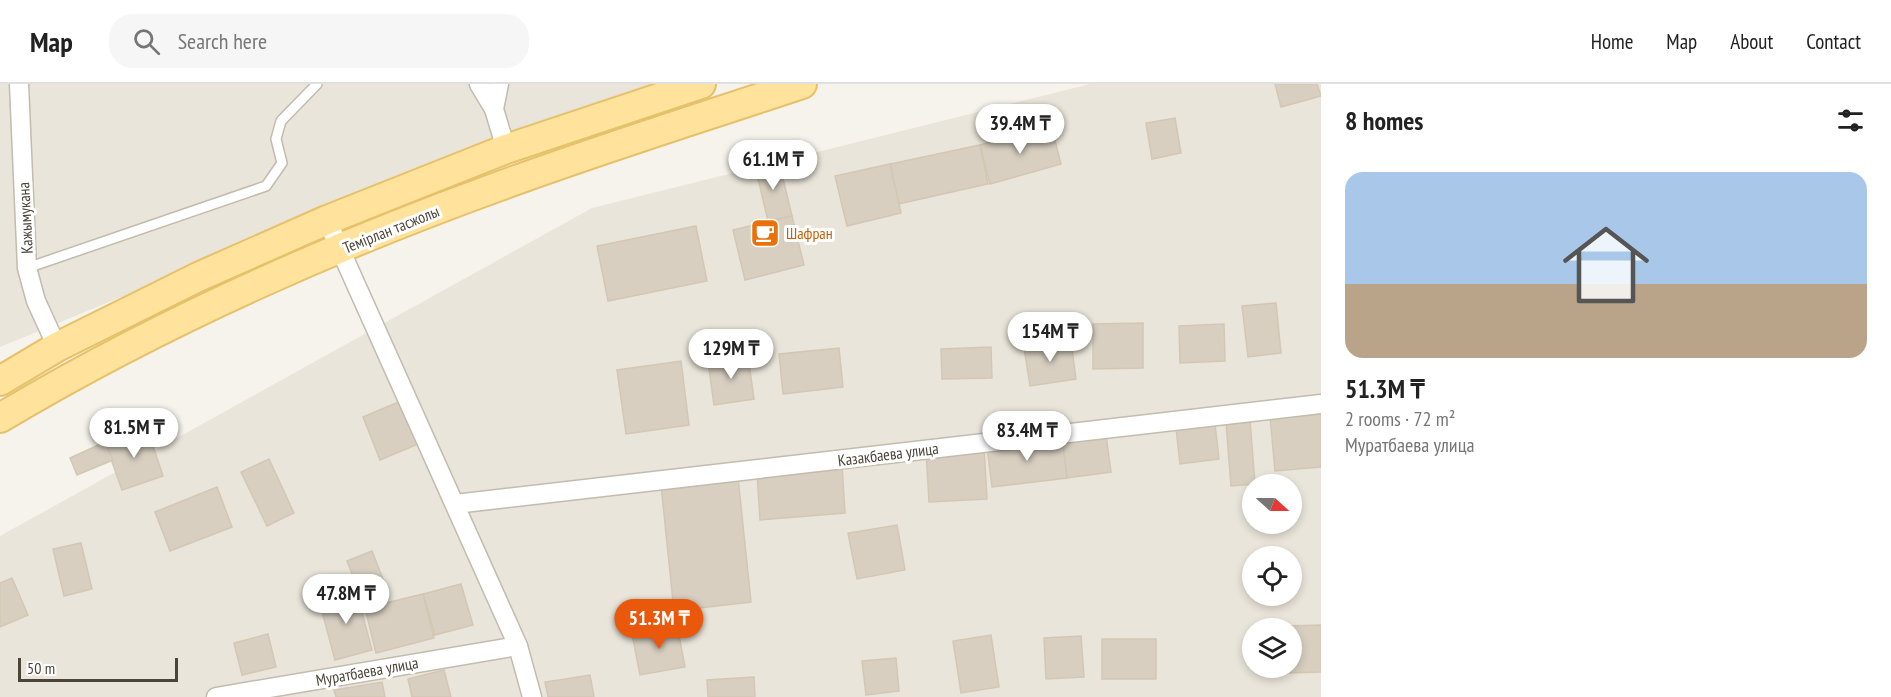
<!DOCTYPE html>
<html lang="en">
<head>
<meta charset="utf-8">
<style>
  body { margin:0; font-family:"PT Sans Narrow",sans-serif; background:#f6f6f6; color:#222; height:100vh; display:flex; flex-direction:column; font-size:22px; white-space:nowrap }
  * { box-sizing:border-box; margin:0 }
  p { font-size:20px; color:#767676 }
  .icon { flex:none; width:33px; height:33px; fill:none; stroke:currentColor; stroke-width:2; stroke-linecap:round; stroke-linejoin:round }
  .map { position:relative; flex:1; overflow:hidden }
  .side { display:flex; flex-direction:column; background:#fff; width:570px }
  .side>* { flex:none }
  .needle { width:39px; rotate:111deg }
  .fabs { position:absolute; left:1242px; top:390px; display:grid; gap:12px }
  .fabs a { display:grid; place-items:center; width:60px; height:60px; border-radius:50%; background:#fff; box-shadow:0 3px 9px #0003; font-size:30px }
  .scale { position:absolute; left:18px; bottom:15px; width:160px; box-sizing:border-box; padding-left:6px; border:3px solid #4b4439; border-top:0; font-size:16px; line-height:21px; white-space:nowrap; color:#4b4439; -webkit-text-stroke:4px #fff; paint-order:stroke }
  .price { position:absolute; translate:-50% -51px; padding:0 14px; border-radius:21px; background:#fff; color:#222; font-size:20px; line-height:39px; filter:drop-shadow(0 2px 3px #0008) }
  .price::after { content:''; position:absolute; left:50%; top:36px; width:18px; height:14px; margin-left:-9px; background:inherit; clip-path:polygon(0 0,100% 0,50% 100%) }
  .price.active { background:#ea580c; color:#fff }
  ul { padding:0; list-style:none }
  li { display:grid; align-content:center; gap:12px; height:318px; padding:0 24px }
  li+li { border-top:2px solid #e0e0e0 }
  li span { display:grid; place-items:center; height:186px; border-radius:18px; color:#555 }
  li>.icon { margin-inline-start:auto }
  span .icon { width:108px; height:108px; fill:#fffc; stroke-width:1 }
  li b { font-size:26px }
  h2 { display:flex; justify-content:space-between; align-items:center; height:72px; padding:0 24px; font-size:26px }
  header { display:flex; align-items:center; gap:36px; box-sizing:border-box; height:84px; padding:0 30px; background:#fff; border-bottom:2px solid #e0e0e0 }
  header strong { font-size:28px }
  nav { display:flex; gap:33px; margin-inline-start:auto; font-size:21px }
  .search { width:420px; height:54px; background:#f6f6f6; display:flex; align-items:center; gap:15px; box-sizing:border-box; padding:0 21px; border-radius:24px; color:#767676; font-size:22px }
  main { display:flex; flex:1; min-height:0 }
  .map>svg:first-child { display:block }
  .residential { fill:#eae5da; fill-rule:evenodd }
  .building { fill:#d8cfc1; stroke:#d3c7b4; stroke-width:1.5 }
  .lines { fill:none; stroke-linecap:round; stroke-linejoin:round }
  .service-casing { stroke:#c2bbae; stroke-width:12 }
  .minor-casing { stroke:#c2bbae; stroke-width:21 }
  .primary-casing { stroke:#e6c16a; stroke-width:32 }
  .service { stroke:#fff; stroke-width:9 }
  .minor { stroke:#fff; stroke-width:18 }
  .primary { stroke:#ffe39c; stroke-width:28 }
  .labels { text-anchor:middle; stroke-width:6; stroke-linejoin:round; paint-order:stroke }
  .street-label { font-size:16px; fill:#4b4439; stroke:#fff }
  .food-label { font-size:16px; fill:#c56008; stroke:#fff; text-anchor:start }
</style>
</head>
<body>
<header>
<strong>Map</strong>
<div class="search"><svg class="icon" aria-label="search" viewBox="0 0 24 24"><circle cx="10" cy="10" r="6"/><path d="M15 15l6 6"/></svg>Search here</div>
<nav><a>Home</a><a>Map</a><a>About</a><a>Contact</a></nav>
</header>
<main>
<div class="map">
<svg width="1321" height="613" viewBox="0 0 1321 613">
  <rect width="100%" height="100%" fill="#f6f3ec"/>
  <!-- residential -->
  <g class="residential">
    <path d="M0,0H652L569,28L0,263Z"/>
    <path d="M1090,0H1321V613H0V452L592,124ZM1252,400H1292V440H1252ZM1252,472H1292V512H1252ZM1252,544H1292V584H1252Z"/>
  </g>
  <!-- building -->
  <g class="building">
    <path d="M1275,0H1317L1321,12L1281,23Z"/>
    <path d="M1175,34L1181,69L1152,75L1146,39Z"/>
    <path d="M1051,41L1061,80L990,100L980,61Z"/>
    <path d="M980,61L988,100L898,120L890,80Z"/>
    <path d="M779,78L792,132L768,137L755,82Z"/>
    <path d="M890,80L901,129L847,142L835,92Z"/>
    <path d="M792,132L804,181L745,196L733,146Z"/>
    <path d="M696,142L707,197L608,217L597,162Z"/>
    <path d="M1276,219L1281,269L1248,273L1242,222Z"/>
    <path d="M1143,239V284L1093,285V240Z"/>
    <path d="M1224,240L1225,277L1180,279L1179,242Z"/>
    <path d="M1071,257L1076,295L1030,302L1024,264Z"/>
    <path d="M991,263L992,294L942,295L941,265Z"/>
    <path d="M839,264L843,303L783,310L779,270Z"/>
    <path d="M748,272L754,315L714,321L708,278Z"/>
    <path d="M681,277L689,341L626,350L617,286Z"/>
    <path d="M401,317L418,360L380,376L363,333Z"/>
    <path d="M1321,327V383L1275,387L1270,332Z"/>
    <path d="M1250,336L1255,400L1231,402L1226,338Z"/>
    <path d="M1215,340L1219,375L1180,380L1176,344Z"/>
    <path d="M147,344L163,392L122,406L105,358Z"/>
    <path d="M1106,351L1111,388L1067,394L1062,357Z"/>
    <path d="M1062,353L1067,394L992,403L987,363Z"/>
    <path d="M105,358L113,376L77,391L70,374Z"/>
    <path d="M984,363L987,415L929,418L926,366Z"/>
    <path d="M269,375L294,429L267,442L241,388Z"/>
    <path d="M842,382L845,429L760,436L757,389Z"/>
    <path d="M738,393L751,518L674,527L661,401Z"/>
    <path d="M217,403L232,443L170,467L155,428Z"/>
    <path d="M897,441L905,486L857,495L848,449Z"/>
    <path d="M81,459L92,505L64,512L53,465Z"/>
    <path d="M372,467L387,505L362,515L347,477Z"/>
    <path d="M12,494L28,531L0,543V499Z"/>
    <path d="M461,500L473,541L435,551L423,510Z"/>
    <path d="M356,506L372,566L335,576L319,516Z"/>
    <path d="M423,510L434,554L376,569L365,524Z"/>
    <path d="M677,541L685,583L640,591L632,550Z"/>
    <path d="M1321,541V588L1287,589V584H1292V544H1286V542Z"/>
    <path d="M268,550L276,583L242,591L234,559Z"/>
    <path d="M991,551L999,603L961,609L953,557Z"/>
    <path d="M1081,552L1084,593L1046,595L1044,554Z"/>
    <rect x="1102" y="555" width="54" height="40"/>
    <path d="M896,574L899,607L866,611L862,577Z"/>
    <path d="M444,586L451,613H412L408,595Z"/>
    <path d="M590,591L594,613H548L545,598Z"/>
    <path d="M754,593L755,613H708L707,596Z"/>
    <path d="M382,598L385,613H336L334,606Z"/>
  </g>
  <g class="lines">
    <!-- service casing -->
    <g class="service-casing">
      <path id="service" d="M27,184L266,102L282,79L276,55L281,37L317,0"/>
    </g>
    <!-- minor casing -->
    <g class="minor-casing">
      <g id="minor">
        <path d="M19,0L27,184L36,217L57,263"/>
        <path d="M479,0L494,25"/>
        <path d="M499,0L494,25L506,65"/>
        <path d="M327,136L518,562L532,613"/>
        <path d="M455,420L1321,320"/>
        <path d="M216,613L518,562"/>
      </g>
    </g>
    <!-- primary casing -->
    <g class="primary-casing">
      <g id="primary">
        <path d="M0,297L57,263L198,193L327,136L506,65L701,0"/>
        <path d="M0,334C156,241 326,165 497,103C597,66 700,34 802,0"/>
      </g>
    </g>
    <!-- service -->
    <use href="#service" class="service"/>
    <!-- minor -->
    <use href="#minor" class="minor"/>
    <!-- primary -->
    <use href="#primary" class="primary"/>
  </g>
  <!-- icons -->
  <defs>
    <g id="cafe-square" transform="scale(1.5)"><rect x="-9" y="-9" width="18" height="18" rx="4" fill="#e8710a" stroke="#fff"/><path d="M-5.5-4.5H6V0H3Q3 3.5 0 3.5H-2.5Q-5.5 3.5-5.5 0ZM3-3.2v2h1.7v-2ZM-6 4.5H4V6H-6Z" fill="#fff"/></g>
  </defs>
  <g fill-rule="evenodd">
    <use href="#cafe-square" x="765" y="149"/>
  </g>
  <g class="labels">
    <!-- street labels -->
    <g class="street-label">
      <text transform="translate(25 134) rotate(-93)" y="6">Кажымукана</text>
      <text transform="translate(391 145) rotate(-22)" y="6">Темірлан тасжолы</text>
      <text transform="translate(888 370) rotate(-7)" y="6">Казакбаева улица</text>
      <text transform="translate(367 587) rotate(-10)" y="6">Муратбаева улица</text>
    </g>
    <!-- food labels -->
    <g class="food-label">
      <text x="786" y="155">Шафран</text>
    </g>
  </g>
</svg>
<div class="fabs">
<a><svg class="needle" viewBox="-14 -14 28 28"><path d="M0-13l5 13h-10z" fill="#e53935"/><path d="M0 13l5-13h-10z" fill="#767676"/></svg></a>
<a><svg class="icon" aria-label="locate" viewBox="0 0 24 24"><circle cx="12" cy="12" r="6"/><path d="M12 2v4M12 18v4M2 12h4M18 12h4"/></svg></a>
<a><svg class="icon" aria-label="layers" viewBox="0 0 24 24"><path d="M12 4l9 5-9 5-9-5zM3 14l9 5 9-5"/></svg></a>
</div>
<div class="scale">50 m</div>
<b class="price" style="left:1020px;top:71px">39.4M ₸</b>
<b class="price" style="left:773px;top:107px">61.1M ₸</b>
<b class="price" style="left:1050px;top:279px">154M ₸</b>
<b class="price" style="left:731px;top:296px">129M ₸</b>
<b class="price" style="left:134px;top:375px">81.5M ₸</b>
<b class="price" style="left:1027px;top:378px">83.4M ₸</b>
<b class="price" style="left:346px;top:541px">47.8M ₸</b>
<b class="price active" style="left:659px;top:566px">51.3M ₸</b>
</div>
<section class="side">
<h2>8 homes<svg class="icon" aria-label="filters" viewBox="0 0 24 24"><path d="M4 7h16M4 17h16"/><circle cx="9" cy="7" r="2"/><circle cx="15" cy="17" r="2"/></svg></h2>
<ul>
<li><span style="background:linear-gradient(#a9c7e8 60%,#b9a48a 0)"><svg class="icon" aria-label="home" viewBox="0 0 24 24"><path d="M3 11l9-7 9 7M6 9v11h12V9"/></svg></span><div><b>51.3M ₸</b><p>2 rooms · 72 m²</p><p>Муратбаева улица</p></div></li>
</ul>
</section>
</main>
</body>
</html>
